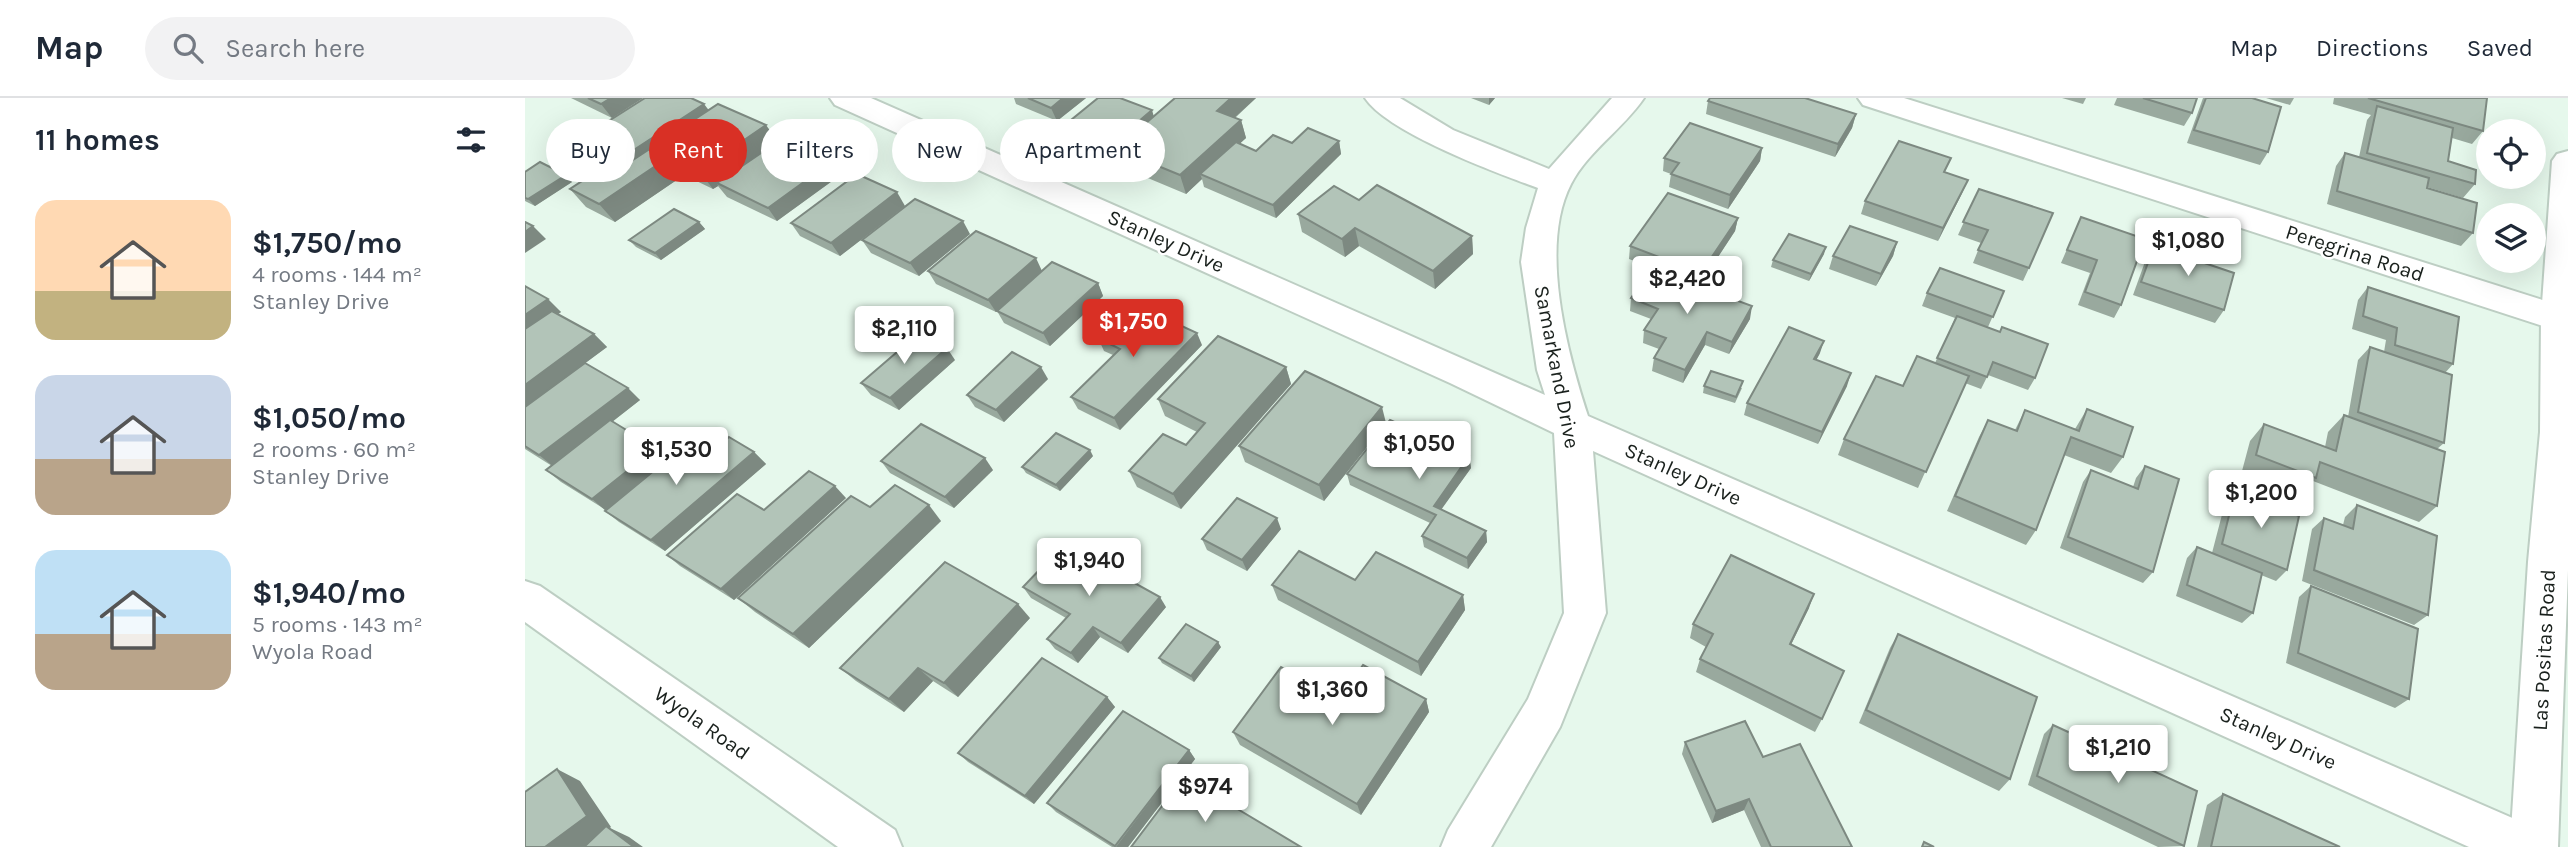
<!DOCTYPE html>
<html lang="en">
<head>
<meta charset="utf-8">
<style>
  body { margin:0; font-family:Karla,sans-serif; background:#f2f2f3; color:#1f2937; height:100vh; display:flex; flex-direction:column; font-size:26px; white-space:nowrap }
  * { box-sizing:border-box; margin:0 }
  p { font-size:23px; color:#747a83 }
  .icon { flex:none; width:38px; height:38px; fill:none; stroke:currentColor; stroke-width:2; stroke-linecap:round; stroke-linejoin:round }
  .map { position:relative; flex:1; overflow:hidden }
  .panel { display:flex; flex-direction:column; background:#fff; width:525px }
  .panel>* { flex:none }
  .hud { position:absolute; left:21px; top:21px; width:665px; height:63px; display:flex; gap:14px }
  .fabs { position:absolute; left:1951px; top:21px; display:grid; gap:14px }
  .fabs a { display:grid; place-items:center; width:70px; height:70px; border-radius:50%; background:#fff; box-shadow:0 7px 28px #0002; font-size:35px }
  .price { position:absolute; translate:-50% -60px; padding:0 16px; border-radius:7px; background:#fff; color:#222; font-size:23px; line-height:46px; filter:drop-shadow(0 2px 4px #0008) }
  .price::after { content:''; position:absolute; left:50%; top:42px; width:21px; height:16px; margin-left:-10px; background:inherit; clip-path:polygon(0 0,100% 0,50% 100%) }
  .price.current { background:#d93025; color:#fff }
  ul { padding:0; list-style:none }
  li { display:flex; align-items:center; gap:21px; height:175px; padding:0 35px }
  li span { display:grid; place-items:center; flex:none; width:196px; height:140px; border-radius:21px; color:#555 }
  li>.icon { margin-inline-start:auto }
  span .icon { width:84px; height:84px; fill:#fffc; stroke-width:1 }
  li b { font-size:30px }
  h2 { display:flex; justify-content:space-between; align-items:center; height:84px; padding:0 35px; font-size:30px }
  .chip { padding:0 24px; border-radius:32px; background:#fff; box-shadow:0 7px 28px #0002; font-size:24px; line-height:63px }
  .chip.current { background:#d93025; color:#fff }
  header { display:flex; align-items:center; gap:42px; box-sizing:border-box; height:98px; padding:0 35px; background:#fff; border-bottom:2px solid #e0e1e3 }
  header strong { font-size:33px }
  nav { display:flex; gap:38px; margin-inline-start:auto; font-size:24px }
  .search { width:490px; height:63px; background:#f2f2f3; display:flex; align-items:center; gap:18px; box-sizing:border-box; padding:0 24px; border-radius:38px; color:#747a83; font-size:26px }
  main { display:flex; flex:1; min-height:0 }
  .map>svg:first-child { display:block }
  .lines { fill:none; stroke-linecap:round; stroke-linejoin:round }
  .street-casing { stroke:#bdcec3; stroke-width:4 }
  .secondary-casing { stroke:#bdcec3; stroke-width:4 }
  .street { fill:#fff; fill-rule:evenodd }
  .secondary { fill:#fff; fill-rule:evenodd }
  .wall { fill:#99a99e }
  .shaded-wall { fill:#7d8981 }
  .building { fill:#b2c4b8; stroke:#7d8981; stroke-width:2 }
  .labels { text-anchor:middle; stroke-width:5; stroke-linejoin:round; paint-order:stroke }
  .street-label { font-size:21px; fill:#19201c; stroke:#fff }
</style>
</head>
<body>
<header>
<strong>Map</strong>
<div class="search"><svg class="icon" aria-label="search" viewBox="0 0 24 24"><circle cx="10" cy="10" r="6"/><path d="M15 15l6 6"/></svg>Search here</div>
<nav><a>Map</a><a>Directions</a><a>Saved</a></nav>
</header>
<main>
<section class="panel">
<h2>11 homes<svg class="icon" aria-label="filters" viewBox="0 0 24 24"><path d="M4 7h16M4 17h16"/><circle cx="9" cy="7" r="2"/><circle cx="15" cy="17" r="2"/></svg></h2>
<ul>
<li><span style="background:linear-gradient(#ffd9b3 65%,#c2b280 0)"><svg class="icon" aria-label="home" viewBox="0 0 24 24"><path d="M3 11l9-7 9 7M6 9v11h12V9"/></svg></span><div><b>$1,750/mo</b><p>4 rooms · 144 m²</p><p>Stanley Drive</p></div></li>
<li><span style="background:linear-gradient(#c9d6e8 60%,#b9a48a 0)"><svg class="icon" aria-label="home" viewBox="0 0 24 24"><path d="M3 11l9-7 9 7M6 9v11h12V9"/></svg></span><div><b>$1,050/mo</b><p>2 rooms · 60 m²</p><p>Stanley Drive</p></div></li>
<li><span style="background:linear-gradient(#bfe0f5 60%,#b9a48a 0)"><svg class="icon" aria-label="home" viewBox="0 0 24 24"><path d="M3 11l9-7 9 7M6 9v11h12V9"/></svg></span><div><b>$1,940/mo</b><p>5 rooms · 143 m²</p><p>Wyola Road</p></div></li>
</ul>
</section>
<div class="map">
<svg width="2043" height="749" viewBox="0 0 2043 749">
  <rect width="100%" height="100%" fill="#e6f8ec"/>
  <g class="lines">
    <!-- street casing -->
    <g class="street-casing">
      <g id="street">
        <path d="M305,0H346L1020,297L1012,272L996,164L1001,130L1013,90C972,75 863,35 840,0H875L928,32L1024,71L1087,0H1119C1098,31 1063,53 1046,86C1014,148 1042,254 1063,318L2015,732L2022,749H1944L1068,353L1081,515L1035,629L966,749H916L923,732L1003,601L1039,515L1029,335L925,285L310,7Z"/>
        <path d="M1333,0H1379L2043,210V230L2033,233L2021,229L1338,7Z"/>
        <path d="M0,483L15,488L370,732L377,749H313L0,524Z"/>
      </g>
    </g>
    <!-- secondary casing -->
    <g class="secondary-casing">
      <path id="secondary" d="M2043,53V472L2033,749H1985L2003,464L2015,334L2016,220L2027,63L2032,56Z"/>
    </g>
    <!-- street -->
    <use href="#street" class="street"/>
    <!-- secondary -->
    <use href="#secondary" class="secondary"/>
  </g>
  <!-- wall -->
  <g class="wall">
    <path d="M46,0H118L87,20Z"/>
    <path d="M489,0H561L532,23L491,6Z"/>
    <path d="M650,0H731L710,20L716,22L721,40L714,46L731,53L767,45L814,43L816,56L751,120L679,89L677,81L661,96L618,78L611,59L614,57L612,56L608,46L598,55L551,35L546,22L629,18Z"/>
    <path d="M946,0H970L964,7Z"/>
    <path d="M1537,0H1561L1558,6Z"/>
    <path d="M1592,0H1672L1667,15L1659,28L1589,7Z"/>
    <path d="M1678,0H1727L1743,54L1735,67L1662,45Z"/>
    <path d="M1741,0H1769L1765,7Z"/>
    <path d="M1809,0H1962L1958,33L1947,46L1927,40L1923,63L1950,86L1938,100L1902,89V90L1948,135L1936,148L1802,106L1811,68L1820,55L1834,59L1842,22L1846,17L1808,6Z"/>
    <path d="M1183,3L1331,16L1327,30L1310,59L1181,16Z"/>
    <path d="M184,12L252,43L305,65L314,78L252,123L202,99L193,88L188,91L159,77L90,124L61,109L45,91L94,71L100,67L83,59L72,46L88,36L79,26Z"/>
    <path d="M1237,50L1235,63L1203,111L1144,89L1146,76L1138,73L1139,60Z"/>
    <path d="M0,74L41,77L47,84L10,108L0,103Z"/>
    <path d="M1421,75L1443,82L1437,95L1413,143L1336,116L1340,103Z"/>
    <path d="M1454,91L1504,170L1498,183L1448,165L1456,145L1433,137Z"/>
    <path d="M834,102L947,138L948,156L910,191L834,148L820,159L777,134L773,116Z"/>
    <path d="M380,108L315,158L275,138L266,125Z"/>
    <path d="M1556,119L1596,207L1589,220L1553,207L1565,175L1536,165Z"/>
    <path d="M1213,120L1210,133L1174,188L1104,161L1105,148Z"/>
    <path d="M174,124L180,131L136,162L111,149L104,142Z"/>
    <path d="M445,136L394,178L346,155L337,142Z"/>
    <path d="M1372,144L1368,158L1351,188L1304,171L1308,158Z"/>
    <path d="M1629,148L1699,212L1690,225L1608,197L1621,161Z"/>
    <path d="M1299,156L1284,183L1246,169L1248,162Z"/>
    <path d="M403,173H517L573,185L578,198L525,248L479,225L472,213L471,214L411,186Z"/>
    <path d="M0,188L36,214L33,216L69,236L82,249L60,265L115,302L87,324L131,350L143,361L179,360L229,354L241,366L140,453L94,424L80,413L81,412L36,384L21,372L27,368L0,351Z"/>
    <path d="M1843,189L1928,266L1920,275L1919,345L1912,351V408L1894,424L1788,383L1776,396L1717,373L1725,343L1739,326L1800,349L1803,334L1819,317L1823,319L1833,262L1845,249L1859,254L1861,242L1827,231L1833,202Z"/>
    <path d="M1479,193L1463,229L1510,280L1503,292L1463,277L1456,291L1440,285L1393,390L1313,357L1319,341L1378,288L1410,265L1430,220L1397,208L1402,195Z"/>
    <path d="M1106,200L1225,221L1204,256L1180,247L1158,285L1127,273L1129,260L1134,251L1118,245L1119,232L1126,221L1105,213Z"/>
    <path d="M573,240L677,247L595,332L553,311L546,299L588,257L579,253Z"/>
    <path d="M1295,255L1291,262L1322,288L1293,346L1219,317L1222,305Z"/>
    <path d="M430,262L374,312L346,297L336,285Z"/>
    <path d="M761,269L766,286L656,411L612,389L604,373L661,347L672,334L640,318L633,301Z"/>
    <path d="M523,281L479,324L450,309L442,297Z"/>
    <path d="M1179,288L1217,290L1210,305L1178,295Z"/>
    <path d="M1562,311L1598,359L1586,375L1539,357L1511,432L1501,447L1422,413L1454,339L1463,322L1490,332L1500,312L1550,331Z"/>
    <path d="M861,325L799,403L720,364L714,348Z"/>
    <path d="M568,358L535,393L501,375L497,369Z"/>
    <path d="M944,358L946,370L916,411L961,433L962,444L943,471L899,449L897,438L905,425L825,387L822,376Z"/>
    <path d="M356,363L468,372L429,410L365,375Z"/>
    <path d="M1620,368L1628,474L1618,485L1535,450L1558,384L1566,372L1608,389L1611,380Z"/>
    <path d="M1710,393L1762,472L1751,483L1736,477L1728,515L1717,525L1651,498L1662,460L1672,449L1687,455L1700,405Z"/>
    <path d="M321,400L209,502L155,468L142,457L239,412Z"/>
    <path d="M1832,407L1903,517L1889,527L1777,483L1787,431L1799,420L1818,427L1820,419Z"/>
    <path d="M345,409L416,423L284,550L230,514L213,500Z"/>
    <path d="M756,431L722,473L682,452L677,441Z"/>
    <path d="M830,482L938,497L940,512L896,578L753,502L747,487Z"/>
    <path d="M1786,488L1884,601L1870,610L1761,565L1774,499Z"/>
    <path d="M498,489L641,509L603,555L575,539L553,565L530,551L522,541L541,520L506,500Z"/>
    <path d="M1284,510L1266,547L1297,621L1290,634L1171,574L1175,561L1181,549L1165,540L1168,526Z"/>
    <path d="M505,520L433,599L408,583L379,614L331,583L315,570Z"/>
    <path d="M1373,536L1485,681L1474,693L1334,625L1365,550Z"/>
    <path d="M696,549L669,584L637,565L634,560Z"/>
    <path d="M582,599L590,609L509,706L443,664L433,655Z"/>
    <path d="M814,601H901L904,614L836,717L715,647L708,634Z"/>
    <path d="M1528,627L1659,748L1633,749L1503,687L1519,636Z"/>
    <path d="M1160,644L1238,659L1327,749H1236L1219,712L1187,725L1157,656Z"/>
    <path d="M664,652L670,661L603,749H587L531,714L522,705Z"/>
    <path d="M1698,696L1815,749H1672L1682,707Z"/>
  </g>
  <!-- shaded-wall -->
  <g class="shaded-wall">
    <path d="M86,0H118L87,20L76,6Z"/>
    <path d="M538,0H561L532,23L526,10Z"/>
    <path d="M706,0H731L697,31L692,13Z"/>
    <path d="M964,0H970L964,7Z"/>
    <path d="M179,6L189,19L109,72L98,59Z"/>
    <path d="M627,12L631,26L606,38L608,46L598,55L593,41Z"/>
    <path d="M1331,16L1327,30L1310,59L1313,46Z"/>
    <path d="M716,22L721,40L680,78L675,76L677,81L661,96L655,77Z"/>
    <path d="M241,27L254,45L192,85L193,88L188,91L174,73Z"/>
    <path d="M814,43L816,56L751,120L748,107Z"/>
    <path d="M1237,50L1235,63L1203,111L1205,97Z"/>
    <path d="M144,59L159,77L90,124L74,106Z"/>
    <path d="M305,65L314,78L252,123L243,110Z"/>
    <path d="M41,77L47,84L10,108L3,101Z"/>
    <path d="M1443,82L1437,95L1413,143L1418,130Z"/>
    <path d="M372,94L380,108L315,158L306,145Z"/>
    <path d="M1213,120L1210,133L1174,188L1176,175Z"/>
    <path d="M438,123L445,136L394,178L385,165Z"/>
    <path d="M174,124L180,131L136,162L130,155Z"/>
    <path d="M8,128L21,141L0,155V134Z"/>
    <path d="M830,130L834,148L820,159L817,141Z"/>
    <path d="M947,138L948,156L910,191L908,173Z"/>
    <path d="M1372,144L1368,158L1351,188L1356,176Z"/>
    <path d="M1301,149L1299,156L1284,183L1286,176Z"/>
    <path d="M511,160L517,173L471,214L463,202Z"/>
    <path d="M573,185L578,198L525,248L518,235Z"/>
    <path d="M23,201L36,214L0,239V217Z"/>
    <path d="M1227,208L1225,221L1204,256L1207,244Z"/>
    <path d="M1182,234L1180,247L1158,285L1160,272Z"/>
    <path d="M672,235L677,247L595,332L589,320Z"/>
    <path d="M69,236L82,249L0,310V287Z"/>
    <path d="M1299,243L1295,255L1285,274L1289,261Z"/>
    <path d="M422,250L430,262L374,312L365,300Z"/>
    <path d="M516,269L523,281L479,324L471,312Z"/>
    <path d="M761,269L766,286L656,411L648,396Z"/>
    <path d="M1326,275L1322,288L1293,346L1297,334Z"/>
    <path d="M103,290L115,302L29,369L14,357Z"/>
    <path d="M857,309L861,325L799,403L794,387Z"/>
    <path d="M131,350L144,362L81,413L67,401Z"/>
    <path d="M565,352L568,358L535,393L531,387Z"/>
    <path d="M229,354L241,366L140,453L126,442Z"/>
    <path d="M944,358L946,370L911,419L909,408Z"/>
    <path d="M460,360L468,372L429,410L420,399Z"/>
    <path d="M310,388L321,400L209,502L196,491Z"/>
    <path d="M404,407L416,423L284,550L268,536Z"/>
    <path d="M752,420L756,431L722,473L717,462Z"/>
    <path d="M961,433L962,444L943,471L942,460Z"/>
    <path d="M1289,496L1284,510L1259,560L1265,546Z"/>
    <path d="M938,497L940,512L896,578L893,564Z"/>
    <path d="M635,499L641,509L603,555L596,545Z"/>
    <path d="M493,506L505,520L433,599L419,585Z"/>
    <path d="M568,529L575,539L553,565L546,555Z"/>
    <path d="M693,544L696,549L669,584L666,578Z"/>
    <path d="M393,570L408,583L379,614L364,601Z"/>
    <path d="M582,599L590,609L509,706L500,698Z"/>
    <path d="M901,601L904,614L836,717L832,706Z"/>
    <path d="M664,652L670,661L603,749H591Z"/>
    <path d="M32,671L55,683L86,729L85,730L104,739L118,749H109L84,730L59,749H20Z"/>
    <path d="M1224,701L1219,712L1187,725L1191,713Z"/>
  </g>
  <!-- building -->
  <g class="building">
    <path d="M63,0H86L76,6Z"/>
    <path d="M120,0H166L179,6L98,59L72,46L93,33L79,26Z"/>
    <path d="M503,0H538L526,10Z"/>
    <path d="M573,0H595L627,12L593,41L546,22Z"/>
    <path d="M650,0H706L692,13L716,22L655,77L611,59L626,46L606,38Z"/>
    <path d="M1185,0H1280L1331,16L1313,46L1183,3Z"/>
    <path d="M1618,0H1672L1667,15Z"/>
    <path d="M1681,0H1727L1756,9L1743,54L1669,32Z"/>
    <path d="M1843,0H1962L1958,33Z"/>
    <path d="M193,6L241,27L174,73L144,59L74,106L45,91L83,66L94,71Z"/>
    <path d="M1852,8L1928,30L1923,63L1951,72L1950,86L1842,55Z"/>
    <path d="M1165,25L1237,50L1205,97L1146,76L1154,65L1139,60Z"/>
    <path d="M783,30L814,43L748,107L675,76L711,44L731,53L748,37L767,45Z"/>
    <path d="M255,42L305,65L243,110L192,85Z"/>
    <path d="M1374,43L1426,60L1419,74L1443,82L1418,130L1340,103Z"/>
    <path d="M1820,55L1904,80L1902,90L1952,105L1948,135L1812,93Z"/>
    <path d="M15,64L41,77L3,101L0,100V74Z"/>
    <path d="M332,76L372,94L306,145L266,125Z"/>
    <path d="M852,87L947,138L908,173L830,130L817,141L773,116L809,88L834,102Z"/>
    <path d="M1454,91L1528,115L1504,170L1453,152L1463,132L1438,124Z"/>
    <path d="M1143,95L1213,120L1176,175L1105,148Z"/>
    <path d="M390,101L438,123L385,165L337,142Z"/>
    <path d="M149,111L174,124L130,155L104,142Z"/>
    <path d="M1556,119L1620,141L1596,207L1560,194L1572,162L1542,152Z"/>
    <path d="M0,124L8,128L0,134Z"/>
    <path d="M1325,128L1372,144L1356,176L1308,158Z"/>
    <path d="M451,133L511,160L463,202L403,173Z"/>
    <path d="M1264,136L1301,149L1286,176L1248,162Z"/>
    <path d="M1629,148L1709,175L1699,212L1616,184Z"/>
    <path d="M527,164L573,185L518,235L472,213Z"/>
    <path d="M1415,170L1479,193L1468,219L1402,195Z"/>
    <path d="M1126,171L1227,208L1207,244L1182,234L1160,272L1129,260L1141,240L1119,232L1133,211L1106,200Z"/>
    <path d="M0,188L23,201L0,217Z"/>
    <path d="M1843,189L1934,219L1928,266L1870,247L1872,230L1838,218Z"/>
    <path d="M609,206L672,235L589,320L546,299L595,251L573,240Z"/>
    <path d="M27,213L69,236L0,287V231Z"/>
    <path d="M1432,218L1475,234L1477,229L1523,246L1510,280L1468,264L1462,279L1412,260Z"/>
    <path d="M1264,229L1299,243L1289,261L1326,275L1297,334L1222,305Z"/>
    <path d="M393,236L422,250L365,300L336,285Z"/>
    <path d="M693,238L761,269L648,396L604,373L638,336L661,347L680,325L633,301Z"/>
    <path d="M1845,249L1927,277L1919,345L1833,314Z"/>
    <path d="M487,254L516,269L471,312L442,297Z"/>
    <path d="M1392,258L1444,278L1401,374L1319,341L1351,278L1378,288Z"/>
    <path d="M60,265L103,290L14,357L0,348V309Z"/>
    <path d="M780,273L857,309L794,387L714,348Z"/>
    <path d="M1186,273L1218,283L1211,299L1179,288Z"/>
    <path d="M1562,311L1608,329L1598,359L1546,339L1511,432L1430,398L1463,322L1492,333L1500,312L1554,333Z"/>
    <path d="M1819,317L1920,354L1912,408L1795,364L1791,380L1731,357L1739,326L1811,353Z"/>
    <path d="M85,322L131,350L67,401L21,372Z"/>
    <path d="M865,322L944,358L909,408L961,433L942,460L897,438L911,417L822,376Z"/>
    <path d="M396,326L460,360L420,399L356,363Z"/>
    <path d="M531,335L565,352L531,387L497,369Z"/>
    <path d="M204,339L229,354L126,442L80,413L159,348L179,360Z"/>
    <path d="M1620,368L1654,381L1628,474L1543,439L1566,372L1613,391Z"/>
    <path d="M284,373L310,388L196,491L142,457L212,396L239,412Z"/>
    <path d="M370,387L404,407L268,536L213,500L326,398L345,409Z"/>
    <path d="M1710,393L1774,418L1762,472L1697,446Z"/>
    <path d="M712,400L752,420L717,462L677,441Z"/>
    <path d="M1832,407L1912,438L1903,517L1789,472L1799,420L1828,431Z"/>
    <path d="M539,446L635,499L596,545L568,529L546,555L522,541L545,516L498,489Z"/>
    <path d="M1672,449L1737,475L1728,515L1662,487Z"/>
    <path d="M774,453L830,482L851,454L938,497L893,564L747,487Z"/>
    <path d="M1206,457L1289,496L1265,546L1319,573L1297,621L1175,561L1188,536L1168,526Z"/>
    <path d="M420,464L493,506L419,585L393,570L364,601L315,570Z"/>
    <path d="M1786,488L1893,531L1884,601L1773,555Z"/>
    <path d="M661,526L693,544L666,578L634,560Z"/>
    <path d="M1373,536L1512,599L1485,681L1341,612Z"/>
    <path d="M517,560L582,599L500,698L433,655Z"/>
    <path d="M838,567L901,601L832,706L708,634L756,569L814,601Z"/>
    <path d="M598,613L664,652L590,748L522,705Z"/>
    <path d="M1220,623L1238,659L1275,646L1327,749H1246L1224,701L1191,713L1160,644Z"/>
    <path d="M1528,627L1672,693L1659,748L1512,678Z"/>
    <path d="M32,671L62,718L20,749H0V694Z"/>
    <path d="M659,679L776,749H606Z"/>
    <path d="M1698,696L1815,749H1686Z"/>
    <path d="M81,728L109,749H59Z"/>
    <path d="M1399,744L1409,749H1397Z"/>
  </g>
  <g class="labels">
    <!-- street labels -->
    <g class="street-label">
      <text transform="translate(641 143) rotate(24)" y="7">Stanley Drive</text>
      <text transform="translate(1830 155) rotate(18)" y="7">Peregrina Road</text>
      <text transform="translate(1032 269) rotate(79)" y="7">Samarkand Drive</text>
      <text transform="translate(1158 376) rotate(24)" y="7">Stanley Drive</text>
      <text transform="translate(2019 552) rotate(-87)" y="7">Las Positas Road</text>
      <text transform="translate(177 625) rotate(35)" y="7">Wyola Road</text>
      <text transform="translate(1753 640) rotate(24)" y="7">Stanley Drive</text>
    </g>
  </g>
</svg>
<div class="fabs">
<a><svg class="icon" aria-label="locate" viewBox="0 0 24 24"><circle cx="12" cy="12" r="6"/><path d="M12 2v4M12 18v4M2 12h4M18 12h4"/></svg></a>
<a><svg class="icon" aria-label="layers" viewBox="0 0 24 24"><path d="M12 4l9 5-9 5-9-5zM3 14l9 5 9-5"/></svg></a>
</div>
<b class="price" style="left:1663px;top:180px">$1,080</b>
<b class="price" style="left:1162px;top:218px">$2,420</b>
<b class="price current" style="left:608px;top:261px">$1,750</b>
<b class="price" style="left:379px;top:268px">$2,110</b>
<b class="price" style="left:894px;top:383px">$1,050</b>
<b class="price" style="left:151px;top:389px">$1,530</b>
<b class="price" style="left:1736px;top:432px">$1,200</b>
<b class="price" style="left:564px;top:500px">$1,940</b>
<b class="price" style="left:807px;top:629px">$1,360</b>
<b class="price" style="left:1593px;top:687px">$1,210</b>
<b class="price" style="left:680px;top:726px">$974</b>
<div class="hud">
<a class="chip">Buy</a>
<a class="chip current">Rent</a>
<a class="chip">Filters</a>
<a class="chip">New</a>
<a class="chip">Apartment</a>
</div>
</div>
</main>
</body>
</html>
